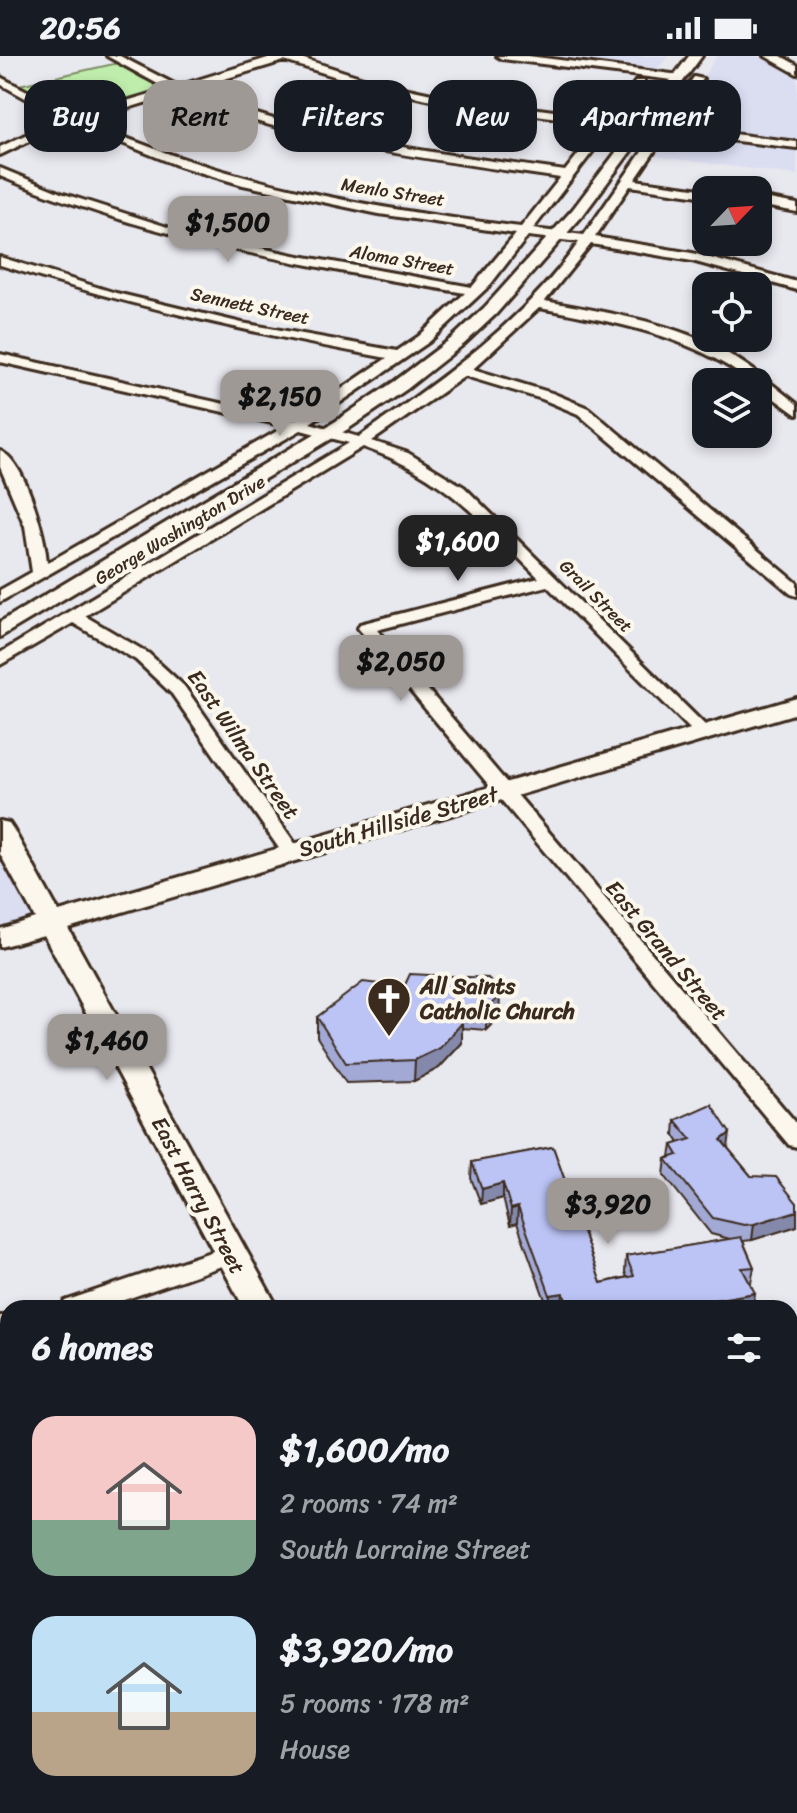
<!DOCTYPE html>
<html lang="en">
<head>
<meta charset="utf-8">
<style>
  body { margin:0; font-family:Sriracha,sans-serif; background:#242831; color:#f1f3f6; height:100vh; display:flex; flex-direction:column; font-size:30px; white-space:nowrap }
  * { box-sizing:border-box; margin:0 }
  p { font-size:26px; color:#9ea1a6 }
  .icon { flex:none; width:44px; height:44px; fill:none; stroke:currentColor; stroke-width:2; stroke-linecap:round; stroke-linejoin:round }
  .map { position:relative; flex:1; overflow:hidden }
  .details { position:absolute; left:0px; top:1244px; width:798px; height:514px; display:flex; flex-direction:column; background:#171b24; border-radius:24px 24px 0 0; box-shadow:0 4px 12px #0003 }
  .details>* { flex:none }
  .banner { position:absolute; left:24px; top:24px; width:750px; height:72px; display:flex; gap:16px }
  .needle { width:52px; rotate:65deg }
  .buttons { position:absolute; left:692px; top:120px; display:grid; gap:16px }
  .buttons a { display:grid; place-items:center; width:80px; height:80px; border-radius:16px; background:#171b24; box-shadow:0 4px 12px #0003; font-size:40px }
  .price { position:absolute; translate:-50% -68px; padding:0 18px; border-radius:16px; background:#9f9995; color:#111; font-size:26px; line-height:52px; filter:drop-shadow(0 2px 4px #0008) }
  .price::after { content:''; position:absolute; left:50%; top:48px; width:24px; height:18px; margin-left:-12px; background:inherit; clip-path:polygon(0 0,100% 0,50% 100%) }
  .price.current { background:#222; color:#fff }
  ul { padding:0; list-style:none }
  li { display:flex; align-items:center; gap:24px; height:200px; padding:0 32px }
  li span { display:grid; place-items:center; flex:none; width:224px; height:160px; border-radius:24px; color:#555 }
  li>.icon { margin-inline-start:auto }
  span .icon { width:96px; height:96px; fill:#fffc; stroke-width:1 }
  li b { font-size:34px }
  h2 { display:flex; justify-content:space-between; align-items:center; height:96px; padding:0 32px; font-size:34px }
  .chip { padding:0 28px; border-radius:24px; background:#171b24; box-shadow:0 4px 12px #0003; font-size:28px; line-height:72px }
  .chip.current { background:#9f9995; color:#111 }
  .status { display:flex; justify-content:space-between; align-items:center; height:56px; padding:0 40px; background:#171b24; direction:ltr }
  .status svg { height:22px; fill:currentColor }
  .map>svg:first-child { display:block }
  .built { fill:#dbddf1 }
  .green { fill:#bfedab; stroke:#7d8c64; stroke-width:2 }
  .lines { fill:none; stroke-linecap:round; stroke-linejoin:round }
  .minor-casing { stroke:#3b2a1e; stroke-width:6 }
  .tertiary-casing { stroke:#3b2a1e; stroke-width:6 }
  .secondary-casing { stroke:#3b2a1e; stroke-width:6 }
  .minor { fill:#fbf7ec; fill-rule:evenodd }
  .tertiary { fill:#fbf7ec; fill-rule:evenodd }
  .secondary { fill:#fbf7ec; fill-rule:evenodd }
  .wall { fill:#a2a9d4; stroke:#3b2a1e; stroke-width:2 }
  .shaded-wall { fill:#8489ac; stroke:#3b2a1e; stroke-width:2 }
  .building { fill:#bcc4f6; stroke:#3b2a1e; stroke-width:2 }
  .labels { text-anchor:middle; stroke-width:8; stroke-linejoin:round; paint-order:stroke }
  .far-street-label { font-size:18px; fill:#3b2a1e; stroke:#fbf7ec }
  .street-label { font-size:22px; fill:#3b2a1e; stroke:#fbf7ec }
  .poi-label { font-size:22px; font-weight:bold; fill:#3b2a1e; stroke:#fbf7ec; text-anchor:start }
</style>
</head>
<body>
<div class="status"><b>20:56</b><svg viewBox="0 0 49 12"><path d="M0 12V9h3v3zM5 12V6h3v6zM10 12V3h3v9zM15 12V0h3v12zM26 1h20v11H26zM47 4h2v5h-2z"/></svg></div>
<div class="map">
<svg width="797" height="1757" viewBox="0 0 797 1757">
  <rect width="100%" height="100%" fill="#e8e8ef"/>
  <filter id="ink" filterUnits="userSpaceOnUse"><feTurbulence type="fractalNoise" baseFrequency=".0125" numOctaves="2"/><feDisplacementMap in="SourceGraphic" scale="16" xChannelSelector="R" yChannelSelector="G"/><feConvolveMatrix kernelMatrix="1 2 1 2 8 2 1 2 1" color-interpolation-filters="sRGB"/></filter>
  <g filter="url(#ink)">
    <!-- built -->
    <g class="built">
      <path d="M514,0H669L656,14L649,16Z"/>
      <path d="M717,0H765L797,18V119L653,100Z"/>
      <path d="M0,769L53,867L0,882Z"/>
      <path d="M797,1666V1757L615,1755L626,1750H790V1670Z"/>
    </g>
    <!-- green -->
    <path class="green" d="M118,7L142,22L171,33L73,62L15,30Z"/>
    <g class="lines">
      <!-- minor casing -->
      <g class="minor-casing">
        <g id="minor">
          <path d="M107,0H120L178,30L274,0H295L376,26L441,40L607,62L636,25H644V29L533,173L584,179L694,21L703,23L671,70L797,86V92L667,77L635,124L708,134L706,141L630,130L595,181L692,197L797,226V234L692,205L591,188L545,245C604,256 668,265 722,294C749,309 773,329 797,348V359L758,331V326H751C689,278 614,266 539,252L473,313L552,337L588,352L797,527V540L791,538L578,358L542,343L465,320L372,385L408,397L464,431L712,676L703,681L697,680L547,530L377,574L797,1068V1091L789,1089L358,572L360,568L539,522C480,464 444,419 363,391L85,560L148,597L184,630L299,793L302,797L299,801H285L172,638L136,604L73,567L0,609V597L349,387L301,374L0,546V534L32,516L25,470L0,411V395C25,404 46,481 47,507L286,370L0,306V298L296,364L387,302C253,277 130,250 0,209V201L116,237L242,267L397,295L419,280L465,237C306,210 149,183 0,120V112L61,137L177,174L294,199L472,231L516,178L379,158L243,129L179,110L75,68L50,75L0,99V91L42,71L65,64L0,28V21L76,60L167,33ZM284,5L370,31L441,46L602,68L565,115C438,97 308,83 188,34ZM177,37C299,88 430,103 560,122L521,171C372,153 224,127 86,65ZM528,180L579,186C522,268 440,324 359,381L310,367L429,286L490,229Z"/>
          <path d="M497,0H528L680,19L685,22L680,25L502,3Z"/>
          <path d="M758,141L797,148V156L758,149Z"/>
          <path d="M231,1189L239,1192L243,1198L239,1204L101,1252H61L65,1245Z"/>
          <rect x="0" y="1260" width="8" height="20"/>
          <path d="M797,1615V1641L790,1644V1618Z"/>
          <path d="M504,1750H546L543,1757H501Z"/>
        </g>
      </g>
      <!-- tertiary casing -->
      <g class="tertiary-casing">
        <g id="tertiary">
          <path d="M689,0H702L583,159L496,258L464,288L407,333L348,373L0,581V566L336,365L395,325L452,282L485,251L573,153Z"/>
          <path d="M765,0H781L797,9V18Z"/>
        </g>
      </g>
      <!-- secondary casing -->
      <g class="secondary-casing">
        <g id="secondary">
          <path d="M797,642V657L68,872L278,1252H244L44,879L0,891V873L35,862L0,798V765L9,767L13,773L59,856Z"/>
          <path d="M514,1750H556L559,1757H517Z"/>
        </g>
      </g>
      <!-- minor -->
      <use href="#minor" class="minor"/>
      <!-- tertiary -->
      <use href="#tertiary" class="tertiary"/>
      <!-- secondary -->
      <use href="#secondary" class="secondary"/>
    </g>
    <!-- wall -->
    <g class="wall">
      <path d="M488,922L499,961L486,974L462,972V987L439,1012L414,1025L346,1027L317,981V961L404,931Z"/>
      <path d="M675,1064L728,1092L751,1120L797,1147V1170L752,1184L743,1185L754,1211L751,1227H750L753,1252H548L517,1167L510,1169L503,1142L481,1148L471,1122L472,1106L553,1091L601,1227L627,1221L625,1216L626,1200L730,1183L711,1178L664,1119L666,1103L670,1101L672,1089L679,1087L674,1079Z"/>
    </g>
    <!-- shaded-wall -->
    <g class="shaded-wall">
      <path d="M500,940L499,961L486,974V953Z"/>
      <path d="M462,967V987L439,1012L414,1025L415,1004Z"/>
      <path d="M730,1077L728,1092L721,1084Z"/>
      <path d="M503,1127V1142L481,1148L482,1133Z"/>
      <path d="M518,1151L517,1167L510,1169L511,1153Z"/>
      <path d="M797,1155V1170L752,1184L754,1168Z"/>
      <path d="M563,1237L562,1252H549L550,1239Z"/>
      <path d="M755,1237L753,1252H666Z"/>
    </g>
    <!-- building -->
    <g class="building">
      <path d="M410,918L488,922L500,940L486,953L449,951L462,967L440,992L415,1004L346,1007L317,961L363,926L404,931Z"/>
      <path d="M711,1048L730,1077L721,1084L751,1120L776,1121L797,1147V1155L754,1168L744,1169L713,1162L666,1103L678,1099L672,1089L691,1083L675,1064Z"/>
      <path d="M553,1091L601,1227L634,1220L626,1200L741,1181L754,1211L742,1212L755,1237L666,1252H570L563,1237L550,1239L518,1151L511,1153L503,1127L482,1133L472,1106Z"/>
    </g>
  </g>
  <!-- icons -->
  <defs>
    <g id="church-pin" transform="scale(2.3)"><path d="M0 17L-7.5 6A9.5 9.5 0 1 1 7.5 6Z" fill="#3b2a1e" stroke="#fbf7ec"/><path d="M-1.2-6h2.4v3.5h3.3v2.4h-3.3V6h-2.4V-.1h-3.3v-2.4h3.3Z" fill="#fff"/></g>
  </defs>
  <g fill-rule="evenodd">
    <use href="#church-pin" x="389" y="943"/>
  </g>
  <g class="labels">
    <!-- far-street labels -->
    <g class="far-street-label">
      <text transform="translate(393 136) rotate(9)" y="6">Menlo Street</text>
      <text transform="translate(402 204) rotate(10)" y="6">Aloma Street</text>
      <text transform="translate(250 250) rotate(12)" y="6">Sennett Street</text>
      <text transform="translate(180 474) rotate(-31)" y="6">George Washington Drive</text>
      <text transform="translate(596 540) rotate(45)" y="6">Grail Street</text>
    </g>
    <!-- street labels -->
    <g class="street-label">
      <text transform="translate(244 688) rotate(55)" y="8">East Wilma Street</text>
      <text transform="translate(398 765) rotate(-16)" y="8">South Hillside Street</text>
      <text transform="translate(667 894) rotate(50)" y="8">East Grand Street</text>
      <text transform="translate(199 1139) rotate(62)" y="8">East Harry Street</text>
    </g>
    <!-- poi labels -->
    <g class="poi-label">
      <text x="420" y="938">All Saints<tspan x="420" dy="25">Catholic Church</tspan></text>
    </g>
  </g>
</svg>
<div class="buttons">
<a><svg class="needle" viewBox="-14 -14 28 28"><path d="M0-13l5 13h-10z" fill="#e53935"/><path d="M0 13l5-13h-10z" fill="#9ea1a6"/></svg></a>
<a><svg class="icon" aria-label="locate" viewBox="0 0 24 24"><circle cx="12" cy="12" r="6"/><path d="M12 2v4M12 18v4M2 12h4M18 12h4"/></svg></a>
<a><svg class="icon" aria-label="layers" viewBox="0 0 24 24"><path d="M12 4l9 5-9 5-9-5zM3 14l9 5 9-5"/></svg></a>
</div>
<b class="price" style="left:228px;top:208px">$1,500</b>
<b class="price" style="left:280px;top:382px">$2,150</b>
<b class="price current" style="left:458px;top:527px">$1,600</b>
<b class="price" style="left:401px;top:647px">$2,050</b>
<b class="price" style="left:107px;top:1026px">$1,460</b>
<b class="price" style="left:608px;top:1190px">$3,920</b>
<div class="banner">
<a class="chip">Buy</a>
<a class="chip current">Rent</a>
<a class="chip">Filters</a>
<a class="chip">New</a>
<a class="chip">Apartment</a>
</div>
<section class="details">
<h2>6 homes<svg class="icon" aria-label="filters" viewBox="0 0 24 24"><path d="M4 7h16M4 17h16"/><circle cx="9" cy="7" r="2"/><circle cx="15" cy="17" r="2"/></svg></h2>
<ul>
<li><span style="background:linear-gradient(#f6c9c9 65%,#7fa58c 0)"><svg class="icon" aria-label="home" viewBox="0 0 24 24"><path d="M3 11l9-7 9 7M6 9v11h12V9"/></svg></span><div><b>$1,600/mo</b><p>2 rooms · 74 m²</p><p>South Lorraine Street</p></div></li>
<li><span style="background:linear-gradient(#bfe0f5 60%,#b9a48a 0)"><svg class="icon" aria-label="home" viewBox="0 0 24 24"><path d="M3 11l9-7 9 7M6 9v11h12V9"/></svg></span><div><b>$3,920/mo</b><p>5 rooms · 178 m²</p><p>House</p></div></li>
</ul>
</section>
</div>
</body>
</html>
